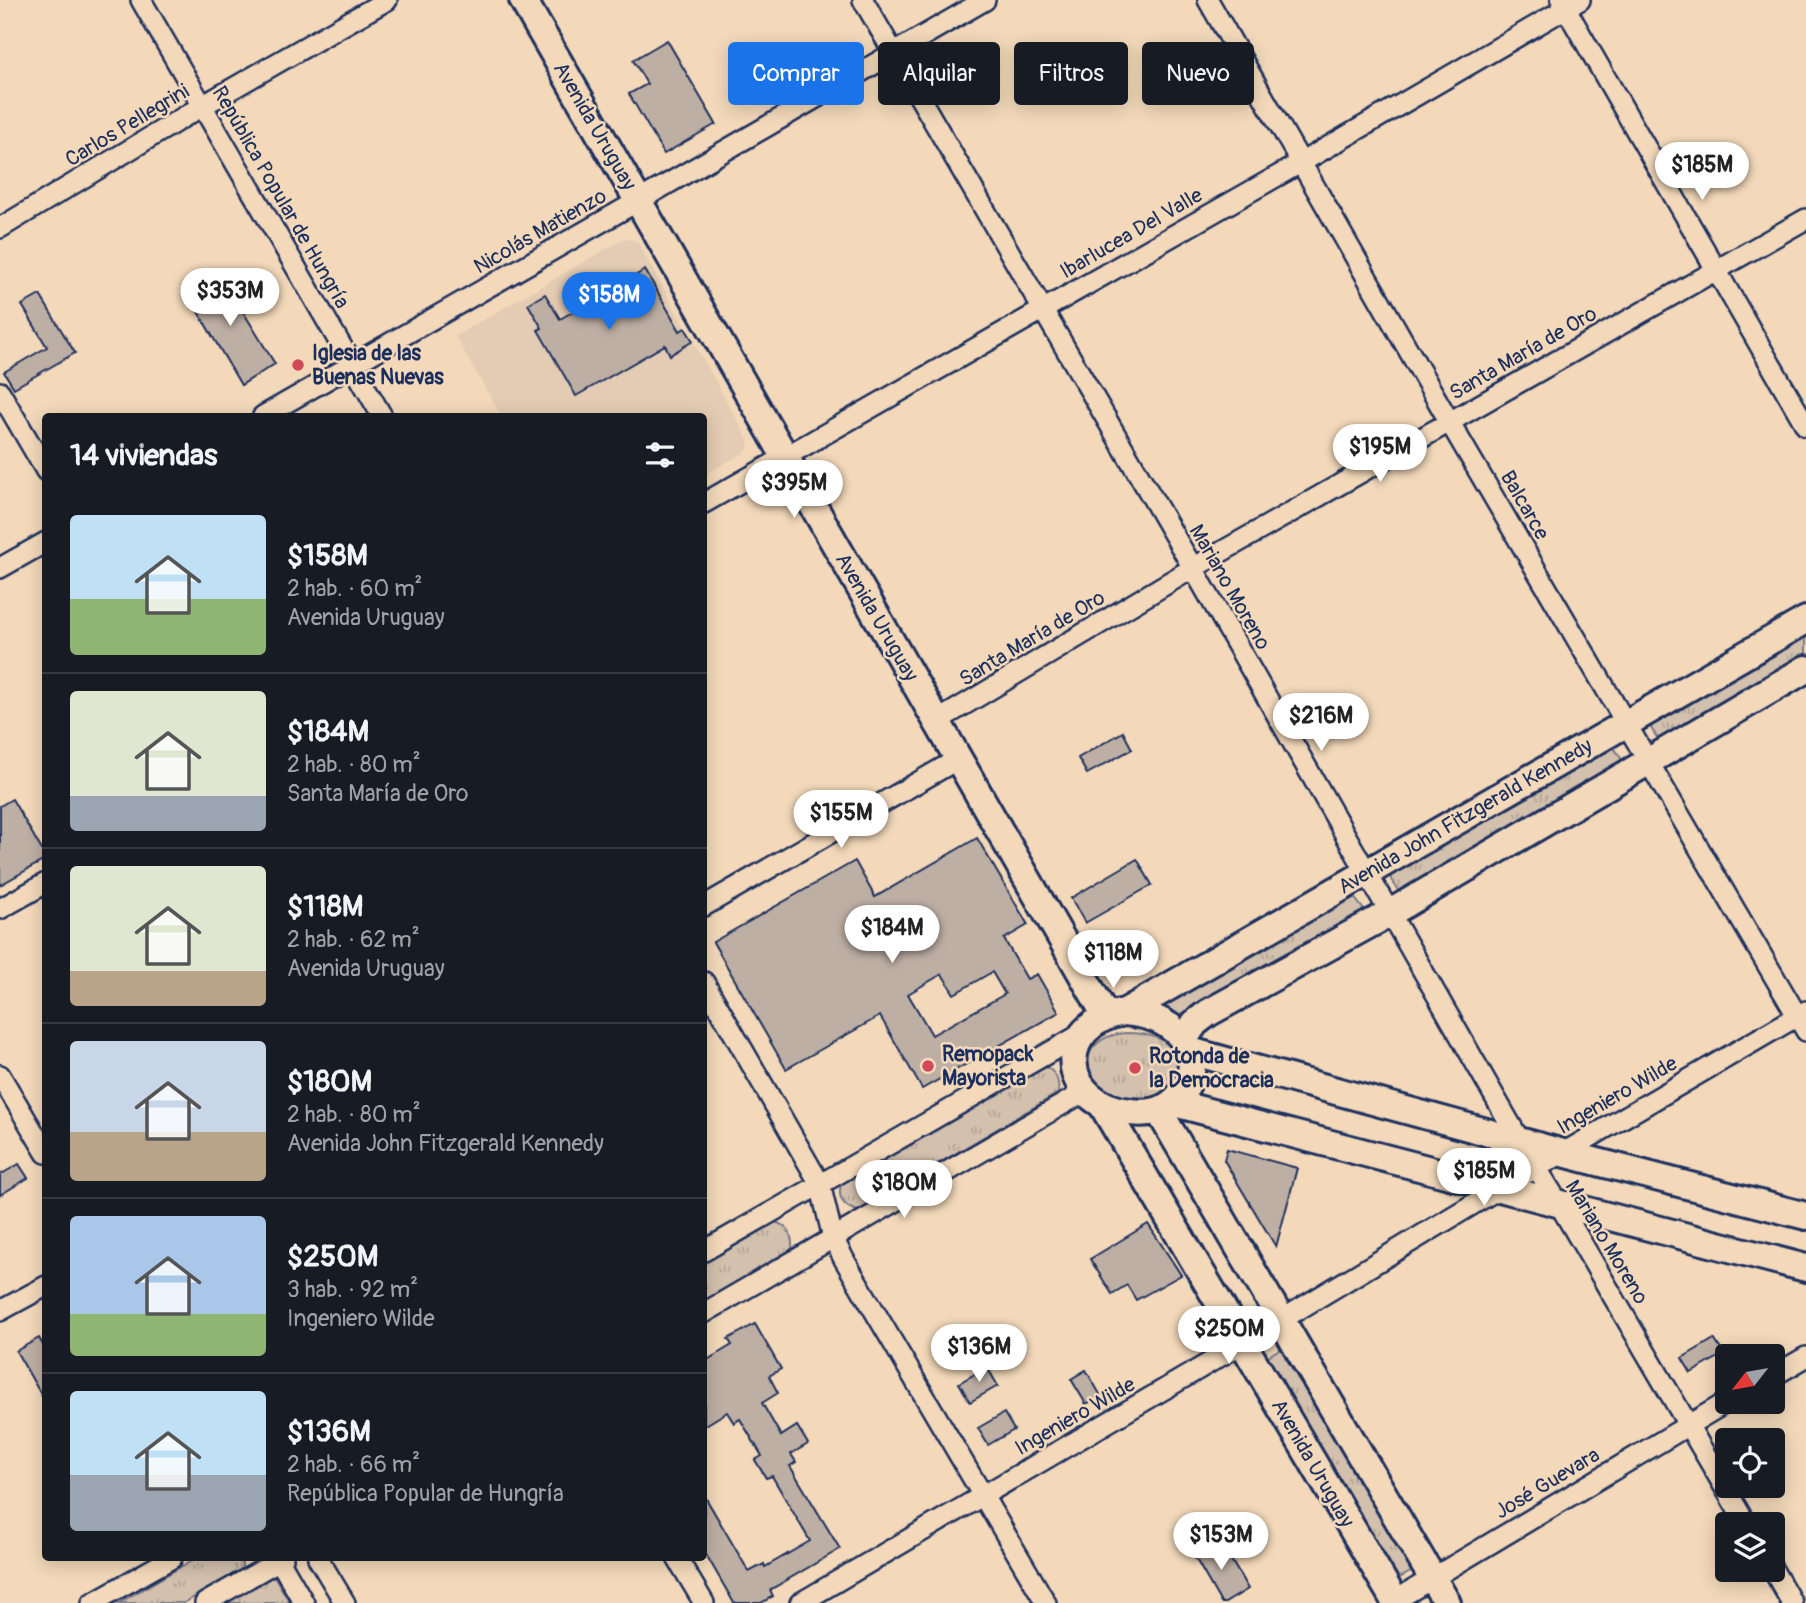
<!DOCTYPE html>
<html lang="es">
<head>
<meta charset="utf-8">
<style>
  body { margin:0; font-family:Pangolin,sans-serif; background:#242831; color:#f1f3f6; height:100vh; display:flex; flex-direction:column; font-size:26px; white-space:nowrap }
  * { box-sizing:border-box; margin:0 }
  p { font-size:23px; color:#9ea1a6 }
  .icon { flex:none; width:38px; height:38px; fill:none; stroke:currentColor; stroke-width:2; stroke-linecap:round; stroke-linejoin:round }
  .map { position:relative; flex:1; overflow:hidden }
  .sheet { position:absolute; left:42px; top:413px; width:665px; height:1148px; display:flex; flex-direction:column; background:#171b24; border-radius:7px; box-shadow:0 4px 18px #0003 }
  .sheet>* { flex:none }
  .guide { position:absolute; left:728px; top:42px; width:665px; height:63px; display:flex; gap:14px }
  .needle { width:46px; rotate:239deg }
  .buttons { position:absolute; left:1715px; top:1344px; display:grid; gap:14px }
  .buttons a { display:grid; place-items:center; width:70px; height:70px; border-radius:7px; background:#171b24; box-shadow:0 4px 18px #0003; font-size:35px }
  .price { position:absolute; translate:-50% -60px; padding:0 16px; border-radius:24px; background:#fff; color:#222; font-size:23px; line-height:46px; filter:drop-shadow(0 2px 4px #0008) }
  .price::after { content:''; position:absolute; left:50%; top:42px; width:21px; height:16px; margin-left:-10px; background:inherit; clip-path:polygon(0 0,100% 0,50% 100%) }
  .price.current { background:#1a73e8; color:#fff }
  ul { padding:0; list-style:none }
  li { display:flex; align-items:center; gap:21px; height:175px; padding:0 28px }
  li+li { border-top:2px solid #363941 }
  li span { display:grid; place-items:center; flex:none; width:196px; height:140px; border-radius:7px; color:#555 }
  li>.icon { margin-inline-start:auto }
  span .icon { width:84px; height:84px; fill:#fffc; stroke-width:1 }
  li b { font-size:30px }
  h2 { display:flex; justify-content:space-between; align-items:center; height:84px; padding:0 28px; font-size:30px }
  .tag { padding:0 24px; border-radius:7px; background:#171b24; box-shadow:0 4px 18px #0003; font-size:24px; line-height:63px }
  .tag.current { background:#1a73e8; color:#fff }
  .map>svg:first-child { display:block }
  .built { fill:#e3ccb3 }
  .grass { fill:url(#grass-tufts); stroke:#777886; stroke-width:2 }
  .building { fill:#beafa4; stroke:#1b2f5e; stroke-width:2; fill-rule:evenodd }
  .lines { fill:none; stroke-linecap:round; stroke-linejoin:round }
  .street-casing { stroke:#1b2f5e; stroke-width:24 }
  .secondary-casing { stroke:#1b2f5e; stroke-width:32 }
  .street { stroke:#f3d9ba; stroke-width:19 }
  .secondary { stroke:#f3d9ba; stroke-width:26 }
  .poi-dot { fill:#d1495b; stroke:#f3d9ba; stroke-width:2.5 }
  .labels { text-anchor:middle; stroke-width:5; stroke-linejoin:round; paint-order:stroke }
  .street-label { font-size:21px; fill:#1b2f5e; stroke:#f3d9ba }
  .poi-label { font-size:21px; font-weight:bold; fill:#1b2f5e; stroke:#f3d9ba; text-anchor:start }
</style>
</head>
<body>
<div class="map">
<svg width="1806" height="1603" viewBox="0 0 1806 1603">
  <defs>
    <pattern id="grass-tufts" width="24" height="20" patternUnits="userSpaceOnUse" patternTransform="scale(1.75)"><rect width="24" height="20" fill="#d3c0ad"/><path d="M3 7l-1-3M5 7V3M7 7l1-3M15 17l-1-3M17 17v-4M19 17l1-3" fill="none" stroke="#b5a597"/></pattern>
  </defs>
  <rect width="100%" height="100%" fill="#f3d9ba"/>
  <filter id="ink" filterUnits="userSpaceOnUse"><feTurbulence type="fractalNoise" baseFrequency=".0143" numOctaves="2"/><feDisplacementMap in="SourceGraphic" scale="14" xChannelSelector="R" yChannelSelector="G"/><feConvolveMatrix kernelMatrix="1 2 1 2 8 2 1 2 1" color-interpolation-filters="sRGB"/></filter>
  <g filter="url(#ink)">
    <!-- built -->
    <path class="built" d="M625,238L637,241L749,441L747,451L704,475V416H501L455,336Z"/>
    <!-- grass -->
    <g class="grass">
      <path d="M1806,629V660L1659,741L1648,723Z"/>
      <path d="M1613,746L1624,763L1400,894L1389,875L1392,870Z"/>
      <path d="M1352,894L1363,909L1362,918L1181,1024L1156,1008Z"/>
      <path d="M1125,1033C1144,1033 1178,1037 1180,1063C1180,1070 1177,1078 1176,1085L1155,1099L1137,1101L1102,1093C1098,1087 1092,1081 1090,1074C1081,1048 1103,1035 1125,1033Z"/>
      <path d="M1041,1065C1054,1069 1060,1079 1058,1093L858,1211C843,1207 836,1197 842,1182Z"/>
      <path d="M775,1222C788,1226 793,1235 792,1249L704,1302V1263Z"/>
      <path d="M1282,1348L1286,1350L1414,1570L1396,1580L1266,1357Z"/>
      <path d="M196,1558H242V1569L184,1603H119Z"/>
      <path d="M273,1574L290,1603H224Z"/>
    </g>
    <!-- building -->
    <g class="building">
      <path d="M667,40L716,124L664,154L629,94L647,84L633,60Z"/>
      <path d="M645,270L680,331L685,328L693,341L670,355L665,345L576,396L538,330L542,328L528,304L545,294L560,319Z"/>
      <path d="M219,272L275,364L241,385L186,291Z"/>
      <path d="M40,295L75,353L14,388L4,372L47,347L22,305Z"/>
      <path d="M1123,732L1132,749L1087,774L1078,758Z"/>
      <path d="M12,799L46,857V859L0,885V806Z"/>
      <path d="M977,838L1028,925L1004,939L1027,979L1037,974L1059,1012L922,1089L880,1016L786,1069L713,942L855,861L875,897ZM992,972L1005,994L932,1035L908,994L942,974L954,994Z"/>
      <path d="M1137,859L1152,885L1085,923L1071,898Z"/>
      <path d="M1227,1149L1297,1168L1276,1247L1224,1160Z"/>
      <path d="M19,1164L28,1178L0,1195V1175Z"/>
      <path d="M1148,1224L1181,1275L1136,1300L1127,1285L1112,1294L1090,1259Z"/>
      <path d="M755,1324L781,1369L769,1376L778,1393L762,1403L781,1436L797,1426L808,1444L791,1454L796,1462L790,1466L840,1549L770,1590L773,1596L761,1603H734L704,1551V1495L749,1572L764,1564L765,1567L810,1541L772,1476L766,1478L755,1460L762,1456L740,1419L734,1423L727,1412L704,1426V1362L732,1345L728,1339Z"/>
      <path d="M39,1338L46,1350V1403L16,1351Z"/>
      <path d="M1714,1339L1724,1354L1691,1373L1682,1358Z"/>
      <path d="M987,1367L998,1386L970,1402L959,1383Z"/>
      <path d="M1086,1370L1101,1396L1086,1404L1071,1379Z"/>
      <path d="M1004,1413L1014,1430L988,1445L978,1428Z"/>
      <path d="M1219,1539L1248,1589L1225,1603H1221L1193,1554Z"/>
    </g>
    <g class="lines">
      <!-- street casing -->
      <g class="street-casing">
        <g id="street">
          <path d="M141,0L382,416"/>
          <path d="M863,0L1193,568L1520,1141L1559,1204L1746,1524"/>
          <path d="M1208,0L1449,421L1806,1031"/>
          <path d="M1561,0L1806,426"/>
          <path d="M0,228L202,106L387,0"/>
          <path d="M0,392L46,471"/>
          <path d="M263,416L638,201L985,0"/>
          <path d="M704,503L1302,162L1580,0"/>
          <path d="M0,568L46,542"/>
          <path d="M937,721L1193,568L1806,219"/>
          <path d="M704,906L958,759"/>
          <path d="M0,909L46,883"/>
          <path d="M704,982L820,1184L833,1238L845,1261L1046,1603"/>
          <path d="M0,1075L46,1153"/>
          <path d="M704,1251L1083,1033"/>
          <path d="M0,1311L46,1286"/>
          <path d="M704,1313L1084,1092"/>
          <path d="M1773,1376L1806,1357"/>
          <path d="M278,1558L304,1603"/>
          <path d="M318,1558L345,1603"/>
          <path d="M677,1558L704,1603"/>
          <path d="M1773,1570L1792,1603"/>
          <path d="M92,1603L172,1558"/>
          <path d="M205,1603L283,1558"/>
          <path d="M800,1603L1243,1343L1500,1188L1563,1153L1806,1011"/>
          <path d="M1391,1603L1727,1402"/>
        </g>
      </g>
      <!-- secondary casing -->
      <g class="secondary-casing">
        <g id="secondary">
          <path d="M523,0L1106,1016"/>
          <path d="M1125,1012L1806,620"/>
          <path d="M1125,1012C1147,1014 1167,1020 1182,1038C1204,1062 1186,1103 1156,1111C1148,1113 1138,1113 1130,1112C1058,1104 1053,1023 1125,1012Z"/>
          <path d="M1184,1039L1195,1023L1208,1013L1390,913L1806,669"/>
          <path d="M1190,1051L1563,1153L1806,1216"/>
          <path d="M1174,1103L1806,1268"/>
          <path d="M1103,1106L1396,1603"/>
          <path d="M1159,1111L1447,1603"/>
        </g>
      </g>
      <!-- street -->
      <use href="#street" class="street"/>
      <!-- secondary -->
      <use href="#secondary" class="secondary"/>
    </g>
  </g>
  <!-- markers -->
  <g class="poi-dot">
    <circle cx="298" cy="365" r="7"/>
    <circle cx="928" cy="1066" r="7"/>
    <circle cx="1135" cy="1068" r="7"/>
  </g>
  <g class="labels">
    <!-- street labels -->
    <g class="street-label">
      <text transform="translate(127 125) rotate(-31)" y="7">Carlos Pellegrini</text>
      <text transform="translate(595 126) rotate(60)" y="7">Avenida Uruguay</text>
      <text transform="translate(281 197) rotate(60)" y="7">República Popular de Hungría</text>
      <text transform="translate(540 231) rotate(-30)" y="7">Nicolás Matienzo</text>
      <text transform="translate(1131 233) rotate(-30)" y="7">Ibarlucea Del Valle</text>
      <text transform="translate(1523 353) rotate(-30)" y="7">Santa María de Oro</text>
      <text transform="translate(1525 505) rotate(60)" y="7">Balcarce</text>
      <text transform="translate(1230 587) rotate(60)" y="7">Mariano Moreno</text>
      <text transform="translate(877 617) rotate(60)" y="7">Avenida Uruguay</text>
      <text transform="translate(1032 638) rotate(-31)" y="7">Santa María de Oro</text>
      <text transform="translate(1465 816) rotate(-30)" y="7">Avenida John Fitzgerald Kennedy</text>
      <text transform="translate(1617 1095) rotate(-30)" y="7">Ingeniero Wilde</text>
      <text transform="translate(1607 1242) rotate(59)" y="7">Mariano Moreno</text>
      <text transform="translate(1075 1416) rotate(-30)" y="7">Ingeniero Wilde</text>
      <text transform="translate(1313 1463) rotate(60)" y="7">Avenida Uruguay</text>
      <text transform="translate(1547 1483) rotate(-31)" y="7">José Guevara</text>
    </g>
    <!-- poi labels -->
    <g class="poi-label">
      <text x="312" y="360">Iglesia de las<tspan x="312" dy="24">Buenas Nuevas</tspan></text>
      <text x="942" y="1061">Remopack<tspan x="942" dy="24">Mayorista</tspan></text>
      <text x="1149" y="1063">Rotonda de<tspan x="1149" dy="24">la Democracia</tspan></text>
    </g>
  </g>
</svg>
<div class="buttons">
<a><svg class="needle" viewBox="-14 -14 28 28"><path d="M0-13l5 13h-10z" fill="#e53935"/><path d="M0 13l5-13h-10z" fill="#9ea1a6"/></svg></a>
<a><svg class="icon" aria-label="locate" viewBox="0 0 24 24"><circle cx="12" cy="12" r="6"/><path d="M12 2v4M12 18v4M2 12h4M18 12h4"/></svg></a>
<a><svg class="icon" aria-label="layers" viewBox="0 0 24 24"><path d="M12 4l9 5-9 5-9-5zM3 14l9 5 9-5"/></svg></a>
</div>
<b class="price" style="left:1702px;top:202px">$185M</b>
<b class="price" style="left:230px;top:328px">$353M</b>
<b class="price current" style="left:609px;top:332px">$158M</b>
<b class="price" style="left:1380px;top:484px">$195M</b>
<b class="price" style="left:794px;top:520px">$395M</b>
<b class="price" style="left:1321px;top:753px">$216M</b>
<b class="price" style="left:841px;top:850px">$155M</b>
<b class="price" style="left:892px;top:965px">$184M</b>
<b class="price" style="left:1113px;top:990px">$118M</b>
<b class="price" style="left:1484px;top:1208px">$185M</b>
<b class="price" style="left:904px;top:1220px">$180M</b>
<b class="price" style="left:1229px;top:1366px">$250M</b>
<b class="price" style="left:979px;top:1384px">$136M</b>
<b class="price" style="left:1221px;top:1572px">$153M</b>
<div class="guide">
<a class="tag current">Comprar</a>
<a class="tag">Alquilar</a>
<a class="tag">Filtros</a>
<a class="tag">Nuevo</a>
</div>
<section class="sheet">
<h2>14 viviendas<svg class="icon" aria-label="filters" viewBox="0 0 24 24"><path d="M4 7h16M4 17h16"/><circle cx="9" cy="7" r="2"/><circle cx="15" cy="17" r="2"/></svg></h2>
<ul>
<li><span style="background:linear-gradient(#bfe0f5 60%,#8fb573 0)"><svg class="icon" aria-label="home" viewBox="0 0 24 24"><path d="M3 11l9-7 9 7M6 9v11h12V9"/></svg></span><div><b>$158M</b><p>2 hab. · 60 m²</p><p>Avenida Uruguay</p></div></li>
<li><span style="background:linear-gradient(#dfe7d0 75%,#9aa5b1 0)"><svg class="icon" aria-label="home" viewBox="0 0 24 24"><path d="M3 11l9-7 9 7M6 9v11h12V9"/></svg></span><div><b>$184M</b><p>2 hab. · 80 m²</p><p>Santa María de Oro</p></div></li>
<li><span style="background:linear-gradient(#dfe7d0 75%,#b9a48a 0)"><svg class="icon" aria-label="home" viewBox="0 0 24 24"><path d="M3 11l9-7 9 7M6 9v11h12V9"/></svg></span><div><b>$118M</b><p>2 hab. · 62 m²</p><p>Avenida Uruguay</p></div></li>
<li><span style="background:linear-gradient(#c9d6e8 65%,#b9a48a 0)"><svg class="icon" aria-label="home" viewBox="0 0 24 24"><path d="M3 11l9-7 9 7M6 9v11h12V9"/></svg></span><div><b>$180M</b><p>2 hab. · 80 m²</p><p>Avenida John Fitzgerald Kennedy</p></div></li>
<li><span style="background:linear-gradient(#a9c7e8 70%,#8fb573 0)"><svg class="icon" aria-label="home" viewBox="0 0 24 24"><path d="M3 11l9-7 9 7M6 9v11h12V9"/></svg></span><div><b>$250M</b><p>3 hab. · 92 m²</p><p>Ingeniero Wilde</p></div></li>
<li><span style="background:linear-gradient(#bfe0f5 60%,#9aa5b1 0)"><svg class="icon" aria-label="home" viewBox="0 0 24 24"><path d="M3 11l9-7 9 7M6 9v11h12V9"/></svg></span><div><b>$136M</b><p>2 hab. · 66 m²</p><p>República Popular de Hungría</p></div></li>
</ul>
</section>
</div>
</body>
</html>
